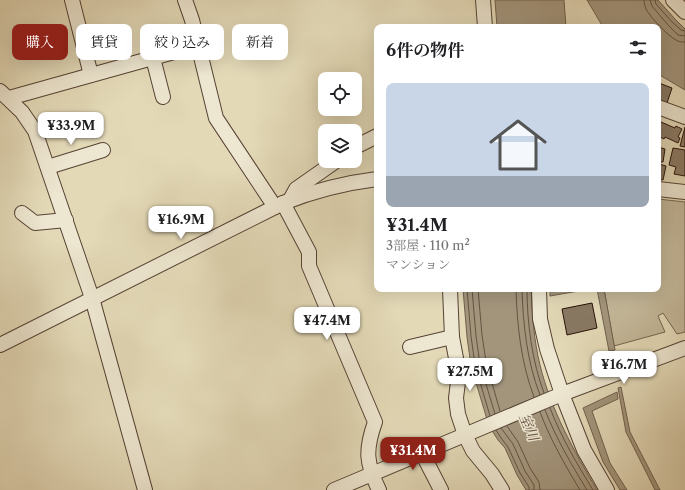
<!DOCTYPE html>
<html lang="ja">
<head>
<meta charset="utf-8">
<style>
  body { margin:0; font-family:"Libre Caslon Text","Noto Serif JP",serif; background:#f2f2f2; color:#202124; height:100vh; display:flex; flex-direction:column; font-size:15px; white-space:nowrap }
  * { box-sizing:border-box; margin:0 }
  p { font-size:13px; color:#757577 }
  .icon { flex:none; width:22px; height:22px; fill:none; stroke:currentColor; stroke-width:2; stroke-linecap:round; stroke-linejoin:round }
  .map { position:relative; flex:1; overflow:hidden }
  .sheet { position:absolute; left:374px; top:24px; width:287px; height:268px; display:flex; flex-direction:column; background:#fff; border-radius:8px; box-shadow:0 4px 16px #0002 }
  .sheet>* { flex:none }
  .top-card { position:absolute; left:12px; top:24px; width:302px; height:36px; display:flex; gap:8px }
  .tools { position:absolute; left:318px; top:72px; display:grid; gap:8px }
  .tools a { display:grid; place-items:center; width:44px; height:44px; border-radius:8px; background:#fff; box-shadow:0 4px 16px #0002; font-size:20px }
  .price { position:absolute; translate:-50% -34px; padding:0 9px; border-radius:8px; background:#fff; color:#222; font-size:13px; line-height:26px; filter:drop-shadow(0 1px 2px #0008) }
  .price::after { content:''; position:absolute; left:50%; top:24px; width:12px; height:9px; margin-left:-6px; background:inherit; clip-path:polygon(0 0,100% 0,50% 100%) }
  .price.active { background:#8f2418; color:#fff }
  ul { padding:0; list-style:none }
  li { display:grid; align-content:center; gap:8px; height:212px; padding:0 12px }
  li span { display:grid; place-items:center; height:124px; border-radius:8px; color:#555 }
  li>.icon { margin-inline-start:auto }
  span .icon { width:72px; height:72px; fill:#fffc; stroke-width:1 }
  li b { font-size:17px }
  h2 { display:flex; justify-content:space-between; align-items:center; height:48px; padding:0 12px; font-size:17px }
  .chip { padding:0 14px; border-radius:8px; background:#fff; box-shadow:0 4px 16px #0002; font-size:14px; line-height:36px }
  .chip.active { background:#8f2418; color:#fff }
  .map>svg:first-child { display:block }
  .green { fill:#c3b799; stroke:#756450 }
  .water { fill:#a3957c; stroke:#71604e }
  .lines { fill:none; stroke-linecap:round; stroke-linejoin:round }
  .shore { stroke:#655342; stroke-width:1 }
  .building { fill:#897963; stroke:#271108 }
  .minor-casing { stroke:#564334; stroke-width:16 }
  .minor { stroke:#ede6d0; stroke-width:14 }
  .labels { text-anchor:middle; stroke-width:3; stroke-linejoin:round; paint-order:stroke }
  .water-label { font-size:14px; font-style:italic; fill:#5f4c3c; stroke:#ede6d0 }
</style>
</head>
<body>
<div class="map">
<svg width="685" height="490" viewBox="0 0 685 490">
  <rect width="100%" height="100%" fill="#e3d9b7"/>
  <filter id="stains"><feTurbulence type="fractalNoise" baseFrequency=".005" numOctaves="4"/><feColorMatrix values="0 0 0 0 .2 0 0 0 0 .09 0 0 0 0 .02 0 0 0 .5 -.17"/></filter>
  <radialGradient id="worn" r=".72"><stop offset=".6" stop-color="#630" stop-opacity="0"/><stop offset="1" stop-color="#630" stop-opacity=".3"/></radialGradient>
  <!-- green -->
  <path class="green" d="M658,199L685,202V332L677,334L663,313L658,316L665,332L614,346L604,289H658Z"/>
  <!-- water -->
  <g class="water">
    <path d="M495,0H564L566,27H497Z"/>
    <path d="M587,0H658L675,19L685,29V90L658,74V27H603Z"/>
    <path d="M463,289H531C532,315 534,340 540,365C551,410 574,451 597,490H526L517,475L505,448L498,440L489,426L471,366L467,337Z"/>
    <path d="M550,289H590L550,296Z"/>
    <path d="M597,289H604L615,350L609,351Z"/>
    <path d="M621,387L630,432L660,490H655L626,432L618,388Z"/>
    <path d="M617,392L618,399L592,411L610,463L627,490H620L603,462L583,408Z"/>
  </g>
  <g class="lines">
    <!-- shore -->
    <g class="shore">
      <path d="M644,0C644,3 645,6 646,9C651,18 667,35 676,40C679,42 682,42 685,42"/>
      <path d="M650,0L652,6L668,25L678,35L685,36"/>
      <path d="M655,0L656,4L672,22L681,30L685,31"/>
      <path d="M467,289L471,336L475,365L490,416"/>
      <path d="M472,289L476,336L480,364L495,414"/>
      <path d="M478,289L482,335L486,362L500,411"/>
      <path d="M516,289C517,325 521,363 534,397"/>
      <path d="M522,289C523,324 527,362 540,395"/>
      <path d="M527,289C527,323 532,361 544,393"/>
      <path d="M550,408C561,437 577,464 593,490"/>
      <path d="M545,410C556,438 571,464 587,490"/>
      <path d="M540,412C550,439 565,465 580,490"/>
      <path d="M507,426L518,442L530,468L539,482L540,490"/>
      <path d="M501,428L513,444L525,471L534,485V490"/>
      <path d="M496,430L501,438L508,447L520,473L529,487V490"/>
    </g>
  </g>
  <!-- building -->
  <g class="building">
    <path d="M659,83L672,88L667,103L658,100V85Z"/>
    <path d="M661,122L675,128L676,126L682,129L678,137L680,138L678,143L665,137L664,139L658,136V129Z"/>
    <path d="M685,127V147L680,146Z"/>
    <path d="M658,147L665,149L663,162H659L658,164Z"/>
    <path d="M673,148L685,150V176L674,174L676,167L669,165Z"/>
    <path d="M659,164L666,166L663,180L658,179Z"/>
    <path d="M592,303L597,328L567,335L562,309Z"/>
  </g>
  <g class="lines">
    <!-- minor casing -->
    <g class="minor-casing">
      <g id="minor">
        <path d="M72,0L91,75"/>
        <path d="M185,0L192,20L216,118L275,207"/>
        <path d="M483,0L485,27"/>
        <path d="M673,0L685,12"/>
        <path d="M153,58L163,97"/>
        <path d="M0,91L22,112L35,131L92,298L145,490"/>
        <path d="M9,98L199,45"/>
        <path d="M658,107L685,117"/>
        <path d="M355,147L377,136"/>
        <path d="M48,167L103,150"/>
        <path d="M658,189L685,192"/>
        <path d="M290,200L296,189L336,161"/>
        <path d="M283,203L309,252V266L375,422C365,450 366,463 379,490"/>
        <path d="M22,213L35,223L66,220"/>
        <path d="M450,289L452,337L459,374L456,398L458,414L465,435L473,451L492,474L502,490"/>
        <path d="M539,289L540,319L547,349L562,394L584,450L607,490"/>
        <path d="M0,345L283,203C313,191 345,183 377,179"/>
        <path d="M410,347L452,337"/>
        <path d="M422,453L441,490"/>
        <path d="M334,490L562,394L685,348"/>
      </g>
    </g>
    <!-- minor -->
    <use href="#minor" class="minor"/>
  </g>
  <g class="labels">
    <!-- water labels -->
    <g class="water-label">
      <text transform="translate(529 427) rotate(67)" y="5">室川</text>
    </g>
  </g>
  <rect width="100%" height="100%" filter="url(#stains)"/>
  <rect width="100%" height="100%" fill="url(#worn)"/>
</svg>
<div class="tools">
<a><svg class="icon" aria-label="locate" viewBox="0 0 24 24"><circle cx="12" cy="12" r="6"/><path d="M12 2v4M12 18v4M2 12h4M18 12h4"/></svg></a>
<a><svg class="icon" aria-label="layers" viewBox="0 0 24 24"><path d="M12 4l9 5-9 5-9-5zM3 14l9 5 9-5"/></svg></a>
</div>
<b class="price" style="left:71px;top:146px">¥33.9M</b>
<b class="price" style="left:181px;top:240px">¥16.9M</b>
<b class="price" style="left:327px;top:341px">¥47.4M</b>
<b class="price" style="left:624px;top:385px">¥16.7M</b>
<b class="price" style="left:470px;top:392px">¥27.5M</b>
<b class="price active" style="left:413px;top:471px">¥31.4M</b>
<div class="top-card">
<a class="chip active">購入</a>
<a class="chip">賃貸</a>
<a class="chip">絞り込み</a>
<a class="chip">新着</a>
</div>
<section class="sheet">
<h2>6件の物件<svg class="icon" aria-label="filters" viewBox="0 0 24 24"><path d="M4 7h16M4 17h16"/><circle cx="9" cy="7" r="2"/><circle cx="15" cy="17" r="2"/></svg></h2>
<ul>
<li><span style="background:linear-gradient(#c9d6e8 75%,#9aa5b1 0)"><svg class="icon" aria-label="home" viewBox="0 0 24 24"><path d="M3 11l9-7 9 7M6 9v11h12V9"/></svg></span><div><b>¥31.4M</b><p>3部屋 · 110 m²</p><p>マンション</p></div></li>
</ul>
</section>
</div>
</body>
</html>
